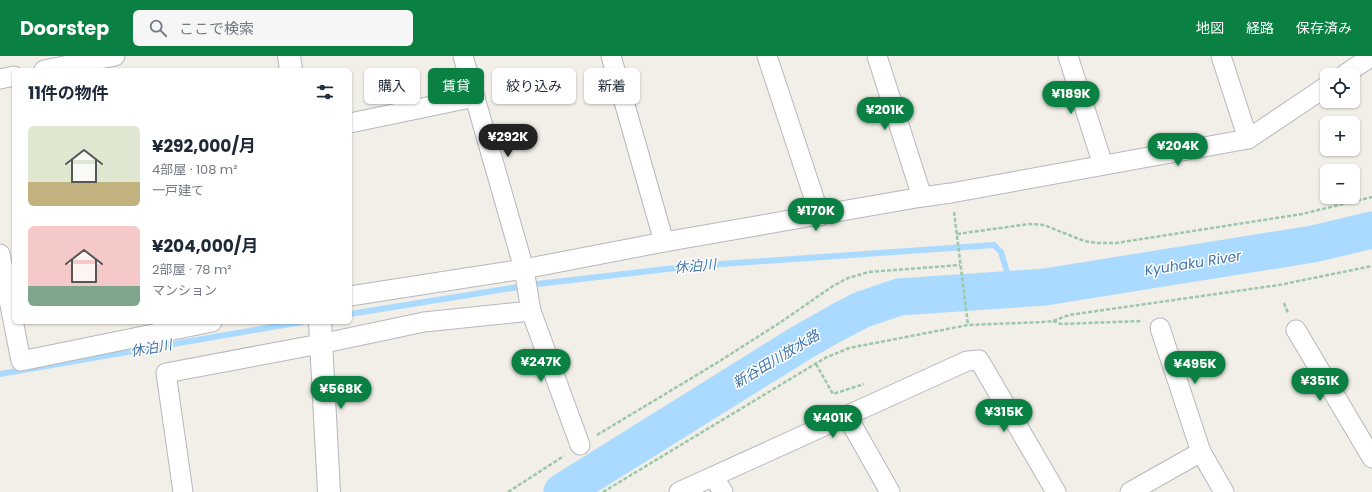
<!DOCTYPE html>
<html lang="ja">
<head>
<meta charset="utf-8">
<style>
  body { margin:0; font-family:Poppins,"Noto Sans JP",sans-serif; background:#f6f6f7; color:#1f2937; height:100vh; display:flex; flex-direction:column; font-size:15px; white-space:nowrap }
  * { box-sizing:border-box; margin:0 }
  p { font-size:13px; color:#747a83 }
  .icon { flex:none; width:22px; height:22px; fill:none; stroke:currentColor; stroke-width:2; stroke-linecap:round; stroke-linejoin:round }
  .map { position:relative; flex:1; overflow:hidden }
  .details { position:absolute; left:12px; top:12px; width:340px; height:256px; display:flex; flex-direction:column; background:#fff; border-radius:6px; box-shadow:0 1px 3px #0004 }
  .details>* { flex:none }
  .top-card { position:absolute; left:364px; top:12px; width:380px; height:36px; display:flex; gap:8px }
  .tools { position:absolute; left:1320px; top:12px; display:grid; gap:8px }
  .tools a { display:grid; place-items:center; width:40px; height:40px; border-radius:6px; background:#fff; box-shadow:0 1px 3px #0004; font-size:20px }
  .price { position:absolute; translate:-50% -34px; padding:0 9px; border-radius:14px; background:#0b8043; color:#fff; font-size:13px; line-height:26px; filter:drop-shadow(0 1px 2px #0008) }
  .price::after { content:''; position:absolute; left:50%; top:24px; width:12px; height:9px; margin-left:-6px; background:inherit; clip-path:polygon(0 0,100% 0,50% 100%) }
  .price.on { background:#222; color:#fff }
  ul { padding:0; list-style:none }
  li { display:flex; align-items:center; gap:12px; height:100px; padding:0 16px }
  li span { display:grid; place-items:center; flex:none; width:112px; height:80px; border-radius:6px; color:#555 }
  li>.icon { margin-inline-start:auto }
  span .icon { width:48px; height:48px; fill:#fffc; stroke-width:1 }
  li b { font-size:17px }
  h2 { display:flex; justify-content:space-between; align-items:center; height:48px; padding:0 16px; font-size:17px }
  .chip { padding:0 14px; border-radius:6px; background:#fff; box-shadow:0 1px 3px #0004; font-size:14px; line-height:36px }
  .chip.on { background:#0b8043; color:#fff }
  header { display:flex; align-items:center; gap:24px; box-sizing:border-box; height:56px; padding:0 20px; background:#0b8043; color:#fff }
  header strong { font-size:19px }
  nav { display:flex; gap:22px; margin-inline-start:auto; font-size:14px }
  .search { width:280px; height:36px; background:#f6f6f7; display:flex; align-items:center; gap:10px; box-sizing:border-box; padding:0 14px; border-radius:6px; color:#747a83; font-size:15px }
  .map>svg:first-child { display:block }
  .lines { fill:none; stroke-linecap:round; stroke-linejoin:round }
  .stream { stroke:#aadaff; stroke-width:6 }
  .river { stroke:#aadaff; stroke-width:37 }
  .minor-casing { stroke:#b5b8bc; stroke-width:21 }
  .tertiary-casing { stroke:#b5b8bc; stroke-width:24 }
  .path { stroke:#9cc7a9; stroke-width:2.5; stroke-dasharray:4 2; stroke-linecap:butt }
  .minor { stroke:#fff; stroke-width:19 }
  .tertiary { stroke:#fff; stroke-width:22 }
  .labels { text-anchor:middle; stroke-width:3; stroke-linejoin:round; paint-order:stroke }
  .water-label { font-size:14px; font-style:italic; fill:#4174aa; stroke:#fff }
</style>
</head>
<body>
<header>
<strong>Doorstep</strong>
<div class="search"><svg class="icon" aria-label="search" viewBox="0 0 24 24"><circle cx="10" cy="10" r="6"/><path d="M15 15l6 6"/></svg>ここで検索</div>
<nav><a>地図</a><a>経路</a><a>保存済み</a></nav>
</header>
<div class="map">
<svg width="1372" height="436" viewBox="0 0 1372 436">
  <rect width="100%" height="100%" fill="#f1efe8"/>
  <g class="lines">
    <!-- stream -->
    <g class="stream">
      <path d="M350,258L537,228L693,210L994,189L1001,196L1012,233"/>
      <path d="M0,318L301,266"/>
    </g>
    <!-- river -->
    <path class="river" d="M562,436L801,287L838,266L861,254L899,241L1045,231L1313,188L1372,174"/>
    <!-- minor casing -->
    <g class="minor-casing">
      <g id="minor">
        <path d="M463,0L524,213L531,255L580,389"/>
        <path d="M611,0L664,186"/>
        <path d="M767,0L820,160"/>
        <path d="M877,0L922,141"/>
        <path d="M1068,0L1103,109"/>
        <path d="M1221,0L1248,83"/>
        <path d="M44,14L115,0"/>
        <path d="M1344,19L1372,0"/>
        <path d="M0,23L14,20"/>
        <path d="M350,67L475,41"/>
        <path d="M0,198L21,305L212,266"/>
        <path d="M350,240L524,213L664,186L922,141L951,137L1248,83L1327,30"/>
        <path d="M1160,272L1201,396"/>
        <path d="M1296,274L1372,402"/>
        <path d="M847,360L890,436"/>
        <path d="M718,428L723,436"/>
        <path d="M183,436L166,317L320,288L424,266L531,255"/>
        <path d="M679,436L967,305L979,304L1056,436"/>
        <path d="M1130,436L1201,396L1224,436"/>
      </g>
    </g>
    <!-- tertiary casing -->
    <g class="tertiary-casing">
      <g id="tertiary">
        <path d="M289,0L291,14"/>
        <path d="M320,266L329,436"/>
      </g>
    </g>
    <!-- path -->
    <g class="path">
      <path d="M954,156L968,269"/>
      <path d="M957,178L1029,168L1044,169L1084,185L1097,187H1116L1302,158L1372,141"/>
      <path d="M1284,247L1288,257"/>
      <path d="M1053,265L1061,268L1142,265"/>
      <path d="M816,308L833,338L864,328"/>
      <path d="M597,379L715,308L781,266L833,230L848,222L869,216L960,209"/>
      <path d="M508,436L564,400"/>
      <path d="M603,436L825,302L849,292L968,269L1044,266L1053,265L1069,259L1279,229L1372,210"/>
    </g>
    <!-- minor -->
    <use href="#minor" class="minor"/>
    <!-- tertiary -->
    <use href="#tertiary" class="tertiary"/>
  </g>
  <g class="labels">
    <!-- water labels -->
    <g class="water-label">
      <text transform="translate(1193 207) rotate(-9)" y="5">Kyuhaku River</text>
      <text transform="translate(695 210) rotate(-5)" y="5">休泊川</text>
      <text transform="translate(151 292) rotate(-10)" y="5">休泊川</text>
      <text transform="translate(776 303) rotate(-31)" y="5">新谷田川放水路</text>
    </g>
  </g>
</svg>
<div class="tools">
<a><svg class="icon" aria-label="locate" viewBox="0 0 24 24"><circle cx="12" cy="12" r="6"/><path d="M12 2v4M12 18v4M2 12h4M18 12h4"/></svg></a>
<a>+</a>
<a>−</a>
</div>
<b class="price" style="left:1071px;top:59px">¥189K</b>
<b class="price" style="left:885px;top:75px">¥201K</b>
<b class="price on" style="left:508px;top:102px">¥292K</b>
<b class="price" style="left:1178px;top:111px">¥204K</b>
<b class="price" style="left:816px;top:176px">¥170K</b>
<b class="price" style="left:541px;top:327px">¥247K</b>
<b class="price" style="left:1195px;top:329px">¥495K</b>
<b class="price" style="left:1320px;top:346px">¥351K</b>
<b class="price" style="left:341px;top:354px">¥568K</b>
<b class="price" style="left:1004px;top:377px">¥315K</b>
<b class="price" style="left:833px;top:383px">¥401K</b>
<div class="top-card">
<a class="chip">購入</a>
<a class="chip on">賃貸</a>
<a class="chip">絞り込み</a>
<a class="chip">新着</a>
</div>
<section class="details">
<h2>11件の物件<svg class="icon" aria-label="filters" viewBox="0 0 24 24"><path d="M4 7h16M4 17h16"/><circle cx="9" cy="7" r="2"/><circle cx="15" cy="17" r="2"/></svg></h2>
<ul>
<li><span style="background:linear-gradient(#dfe7d0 70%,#c2b280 0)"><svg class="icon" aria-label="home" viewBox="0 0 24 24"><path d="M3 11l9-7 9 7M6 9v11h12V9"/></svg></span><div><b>¥292,000/月</b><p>4部屋 · 108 m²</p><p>一戸建て</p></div></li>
<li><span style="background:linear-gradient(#f6c9c9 75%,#7fa58c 0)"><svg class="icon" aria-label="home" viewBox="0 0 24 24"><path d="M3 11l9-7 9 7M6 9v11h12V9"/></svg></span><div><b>¥204,000/月</b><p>2部屋 · 78 m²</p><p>マンション</p></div></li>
</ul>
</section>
</div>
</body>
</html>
